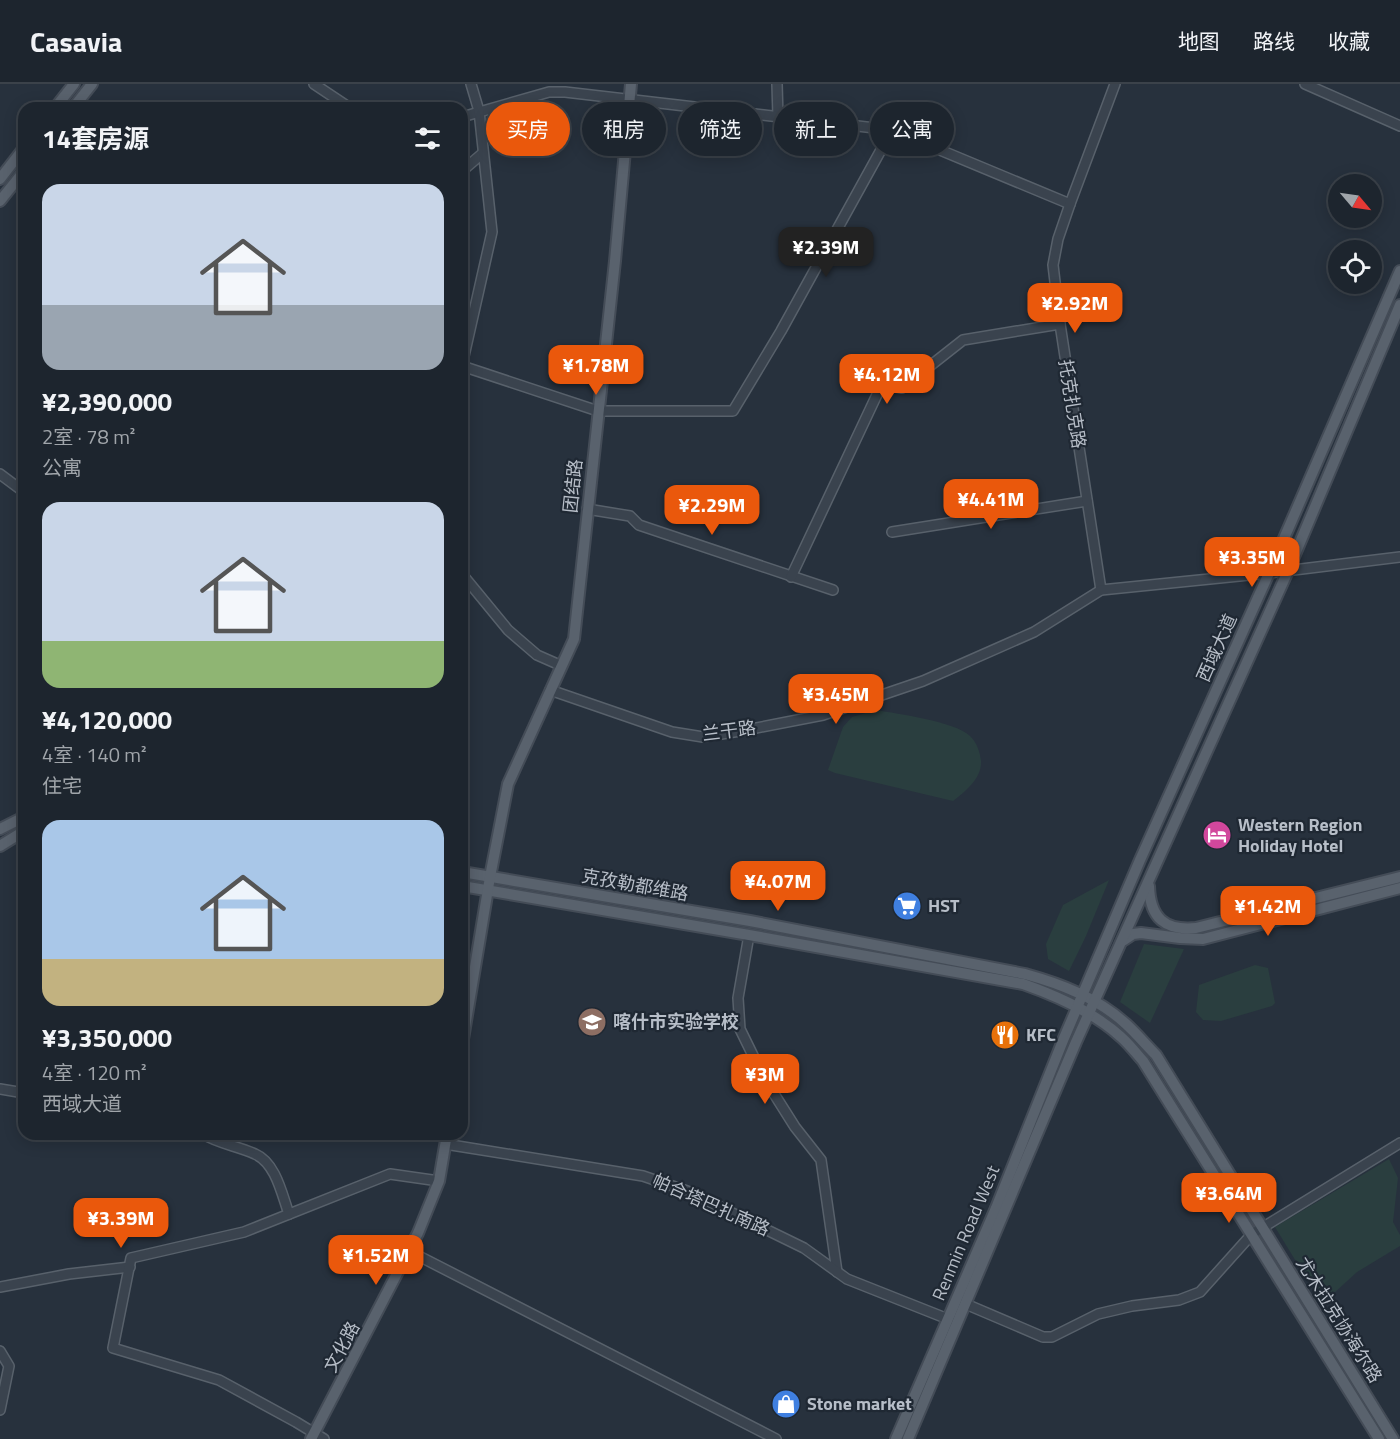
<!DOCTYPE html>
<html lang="zh">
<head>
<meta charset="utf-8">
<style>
  body { margin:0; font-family:"Titillium Web","Noto Sans SC",sans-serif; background:#2a313a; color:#f1f3f6; height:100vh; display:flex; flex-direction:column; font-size:22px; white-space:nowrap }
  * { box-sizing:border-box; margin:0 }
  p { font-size:20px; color:#a0a5aa }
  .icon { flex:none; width:33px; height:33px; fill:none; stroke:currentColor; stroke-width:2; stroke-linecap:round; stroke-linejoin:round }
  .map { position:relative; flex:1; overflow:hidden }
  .details { position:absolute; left:18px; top:18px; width:450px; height:1038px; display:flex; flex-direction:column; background:#1d252e; border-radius:18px; box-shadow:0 3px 15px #0003,0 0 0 2px #3b424a }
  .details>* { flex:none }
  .top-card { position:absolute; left:486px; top:18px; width:570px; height:54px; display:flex; gap:12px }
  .needle { width:39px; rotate:119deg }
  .buttons { position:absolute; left:1328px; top:90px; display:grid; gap:12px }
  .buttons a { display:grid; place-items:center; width:54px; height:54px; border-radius:50%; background:#1d252e; box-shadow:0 3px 15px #0003,0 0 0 2px #3b424a; font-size:30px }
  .price { position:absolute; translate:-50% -51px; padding:0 14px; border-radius:12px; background:#ea580c; color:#fff; font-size:20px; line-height:39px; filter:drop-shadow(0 2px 3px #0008) }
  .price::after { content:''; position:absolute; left:50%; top:36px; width:18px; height:14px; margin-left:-9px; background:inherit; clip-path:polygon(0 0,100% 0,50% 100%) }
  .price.selected { background:#222; color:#fff }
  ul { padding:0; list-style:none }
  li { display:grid; align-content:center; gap:12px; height:318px; padding:0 24px }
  li span { display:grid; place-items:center; height:186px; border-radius:18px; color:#555 }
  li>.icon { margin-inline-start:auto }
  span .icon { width:108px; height:108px; fill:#fffc; stroke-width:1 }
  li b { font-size:26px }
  h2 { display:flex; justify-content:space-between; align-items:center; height:72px; padding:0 24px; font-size:26px }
  .chip { padding:0 21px; border-radius:27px; background:#1d252e; box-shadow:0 3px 15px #0003,0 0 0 2px #3b424a; font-size:21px; line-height:54px }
  .chip.selected { background:#ea580c; color:#fff }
  header { display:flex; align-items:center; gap:36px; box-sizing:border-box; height:84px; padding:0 30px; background:#1d252e; border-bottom:2px solid #3b424a }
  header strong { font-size:28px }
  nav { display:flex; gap:33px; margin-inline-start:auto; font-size:21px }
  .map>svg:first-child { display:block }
  .green { fill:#2a3e3f }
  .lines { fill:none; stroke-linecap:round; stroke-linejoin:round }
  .minor-casing { stroke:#58616b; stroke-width:12 }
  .major-casing { stroke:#444c57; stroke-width:14 }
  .minor { stroke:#3a434e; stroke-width:9 }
  .major { stroke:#59626d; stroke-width:10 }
  .labels { text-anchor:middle; stroke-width:4.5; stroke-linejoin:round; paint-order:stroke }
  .street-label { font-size:18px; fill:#b7bec8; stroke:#1f2833 }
  .poi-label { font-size:18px; font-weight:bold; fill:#b7bec8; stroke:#1f2833; text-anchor:start }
</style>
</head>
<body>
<header>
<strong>Casavia</strong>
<nav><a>地图</a><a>路线</a><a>收藏</a></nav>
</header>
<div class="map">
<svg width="1400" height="1355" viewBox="0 0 1400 1355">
  <rect width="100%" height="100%" fill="#27313d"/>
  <!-- green -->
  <g class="green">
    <path d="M876,626C898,630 954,637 970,652C977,659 980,668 981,677C982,694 966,707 953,717L835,689L828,686L843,643L852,633Z"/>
    <path d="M1109,796L1086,852L1069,887L1048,875L1046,860L1063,821Z"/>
    <path d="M1144,860L1184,865L1150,939L1120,918Z"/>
    <path d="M1255,881L1268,884L1275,919L1272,922L1221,937L1203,936L1196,928L1199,901Z"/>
    <path d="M1389,1075L1398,1094L1393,1138L1400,1151V1162L1357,1188L1322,1220L1275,1143Z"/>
  </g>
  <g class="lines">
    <!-- minor casing -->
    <g class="minor-casing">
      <g id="minor">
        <path d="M314,0L350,24"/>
        <path d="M777,0L778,33"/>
        <path d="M1305,0L1400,42"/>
        <path d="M462,33L549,8H565L892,46L1070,120"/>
        <path d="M462,87L483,69"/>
        <path d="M462,281L492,148L479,27L471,0"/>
        <path d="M462,282L598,327H733L781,247L892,46"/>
        <path d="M0,390L24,408"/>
        <path d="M587,425L630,432L639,441L833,506"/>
        <path d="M892,448L1087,417"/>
        <path d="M462,490L508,546L537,571L562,582"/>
        <path d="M791,493L882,300L902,304L963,256L1060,240"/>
        <path d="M1101,506L1060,240L1053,181L1058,155L1070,120L1115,0"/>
        <path d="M550,606L672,648L703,653L746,646L823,631L923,597L1034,548L1101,506L1269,489L1400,473"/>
        <path d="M749,851L738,914L740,945L764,994L795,1043L821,1076L837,1188"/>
        <path d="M0,1005L24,1009"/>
        <path d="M203,1050C219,1060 238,1062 255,1070C276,1079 282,1111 289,1130"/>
        <path d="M445,1060L643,1092L687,1107L804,1164L847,1195L953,1237"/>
        <path d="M409,1167L776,1355"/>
        <path d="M0,1203L69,1190L130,1183"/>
        <path d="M961,1218L1043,1253H1052L1098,1230L1132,1222L1179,1216L1200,1208L1252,1150L1400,1059"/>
        <path d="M0,1267L9,1282L0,1326"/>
        <path d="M324,1355L296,1338L219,1296L113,1264L131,1174L244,1148L390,1090L439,1097"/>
      </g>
    </g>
    <!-- major casing -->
    <g class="major-casing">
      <g id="major">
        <path d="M55,24L74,0"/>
        <path d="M73,24L92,0"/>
        <path d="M0,95L24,64"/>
        <path d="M0,117L24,87"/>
        <path d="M0,745L24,733"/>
        <path d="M0,762L24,747"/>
        <path d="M462,788L750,837L1025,890C1061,900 1098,914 1126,940C1137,950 1146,961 1156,971L1393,1355"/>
        <path d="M462,802L749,851L1023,900C1057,912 1094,928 1121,953C1129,960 1136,969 1143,977L1379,1355"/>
        <path d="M1149,802C1150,834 1165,847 1196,844L1400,793"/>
        <path d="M1124,856L1133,850L1141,849L1180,854L1203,855L1400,804"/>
        <path d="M462,961L490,793L508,700L574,555L615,177L631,0"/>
        <path d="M311,1355L418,1149L439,1097L447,1050"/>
        <path d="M896,1355L996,1124L1064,954L1140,776L1269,489L1400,187"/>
        <path d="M908,1355L1076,958L1288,487L1400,221"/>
      </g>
    </g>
    <!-- minor -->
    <use href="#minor" class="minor"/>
    <!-- major -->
    <use href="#major" class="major"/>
  </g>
  <!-- icons -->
  <defs>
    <g id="hotel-disc" transform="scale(1.5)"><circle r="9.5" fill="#d1479c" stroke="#1f2833"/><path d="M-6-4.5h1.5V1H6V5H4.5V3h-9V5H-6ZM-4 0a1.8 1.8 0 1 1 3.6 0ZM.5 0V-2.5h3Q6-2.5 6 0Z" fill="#fff"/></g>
    <g id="supermarket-disc" transform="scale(1.5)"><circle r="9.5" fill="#3f7fe0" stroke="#1f2833"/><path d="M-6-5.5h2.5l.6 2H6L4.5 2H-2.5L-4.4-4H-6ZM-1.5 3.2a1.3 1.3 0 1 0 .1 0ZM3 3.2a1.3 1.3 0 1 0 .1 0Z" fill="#fff"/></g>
    <g id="school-disc" transform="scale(1.5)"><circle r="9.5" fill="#8d6e63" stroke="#1f2833"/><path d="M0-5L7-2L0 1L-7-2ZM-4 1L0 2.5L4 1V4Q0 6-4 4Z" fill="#fff"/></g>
    <g id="restaurant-disc" transform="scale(1.5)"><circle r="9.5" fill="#e8710a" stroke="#1f2833"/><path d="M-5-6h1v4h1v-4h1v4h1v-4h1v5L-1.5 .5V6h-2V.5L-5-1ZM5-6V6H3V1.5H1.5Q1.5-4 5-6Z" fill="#fff"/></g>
    <g id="shop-disc" transform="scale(1.5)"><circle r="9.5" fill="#3f7fe0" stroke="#1f2833"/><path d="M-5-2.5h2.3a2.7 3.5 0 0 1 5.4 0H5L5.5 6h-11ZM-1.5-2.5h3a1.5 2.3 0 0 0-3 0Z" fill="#fff"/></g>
  </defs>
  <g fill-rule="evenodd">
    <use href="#hotel-disc" x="1217" y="751"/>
    <use href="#supermarket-disc" x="907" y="822"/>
    <use href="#school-disc" x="592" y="938"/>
    <use href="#restaurant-disc" x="1005" y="951"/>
    <use href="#shop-disc" x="786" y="1320"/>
  </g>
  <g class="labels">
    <!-- street labels -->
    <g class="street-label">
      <text transform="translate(1072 320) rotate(81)" y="6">托克扎克路</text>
      <text transform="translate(573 402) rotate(-84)" y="6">团结路</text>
      <text transform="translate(1217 564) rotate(-66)" y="6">西域大道</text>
      <text transform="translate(729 647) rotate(-7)" y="6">兰干路</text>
      <text transform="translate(635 801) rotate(10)" y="6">克孜勒都维路</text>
      <text transform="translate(711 1121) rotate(24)" y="6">帕合塔巴扎南路</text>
      <text transform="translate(966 1149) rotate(-67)" y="6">Renmin Road West</text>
      <text transform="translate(1339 1236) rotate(58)" y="6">尤木拉克协海尔路</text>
      <text transform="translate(342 1263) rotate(-62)" y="6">文化路</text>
    </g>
    <!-- poi labels -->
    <g class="poi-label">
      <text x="1238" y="747">Western Region<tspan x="1238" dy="21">Holiday Hotel</tspan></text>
      <text x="928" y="828">HST</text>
      <text x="613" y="944">喀什市实验学校</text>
      <text x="1026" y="957">KFC</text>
      <text x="807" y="1326">Stone market</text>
    </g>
  </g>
</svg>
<div class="buttons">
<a><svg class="needle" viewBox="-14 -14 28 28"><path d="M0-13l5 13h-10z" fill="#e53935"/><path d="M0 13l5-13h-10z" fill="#a0a5aa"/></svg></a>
<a><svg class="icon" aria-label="locate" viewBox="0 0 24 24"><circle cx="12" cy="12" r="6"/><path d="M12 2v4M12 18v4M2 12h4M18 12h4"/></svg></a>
</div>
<b class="price selected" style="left:826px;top:194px">¥2.39M</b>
<b class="price" style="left:1075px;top:250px">¥2.92M</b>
<b class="price" style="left:596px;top:312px">¥1.78M</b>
<b class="price" style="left:887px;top:321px">¥4.12M</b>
<b class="price" style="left:991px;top:446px">¥4.41M</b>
<b class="price" style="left:712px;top:452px">¥2.29M</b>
<b class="price" style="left:1252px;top:504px">¥3.35M</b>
<b class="price" style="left:836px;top:641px">¥3.45M</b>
<b class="price" style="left:778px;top:828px">¥4.07M</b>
<b class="price" style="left:1268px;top:853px">¥1.42M</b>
<b class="price" style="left:765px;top:1021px">¥3M</b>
<b class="price" style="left:1229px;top:1140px">¥3.64M</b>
<b class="price" style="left:121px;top:1165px">¥3.39M</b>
<b class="price" style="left:376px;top:1202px">¥1.52M</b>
<div class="top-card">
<a class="chip selected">买房</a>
<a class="chip">租房</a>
<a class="chip">筛选</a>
<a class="chip">新上</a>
<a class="chip">公寓</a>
</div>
<section class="details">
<h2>14套房源<svg class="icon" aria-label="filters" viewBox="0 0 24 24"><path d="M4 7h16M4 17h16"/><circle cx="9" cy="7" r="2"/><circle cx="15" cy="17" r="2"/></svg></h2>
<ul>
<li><span style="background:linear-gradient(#c9d6e8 65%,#9aa5b1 0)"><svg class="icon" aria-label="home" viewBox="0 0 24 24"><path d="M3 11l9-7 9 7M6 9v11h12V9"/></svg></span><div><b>¥2,390,000</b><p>2室 · 78 m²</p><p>公寓</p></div></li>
<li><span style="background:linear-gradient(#c9d6e8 75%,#8fb573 0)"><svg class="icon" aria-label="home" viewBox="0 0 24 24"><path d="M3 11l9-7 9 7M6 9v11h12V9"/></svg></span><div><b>¥4,120,000</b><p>4室 · 140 m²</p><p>住宅</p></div></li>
<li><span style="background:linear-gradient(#a9c7e8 75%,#c2b280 0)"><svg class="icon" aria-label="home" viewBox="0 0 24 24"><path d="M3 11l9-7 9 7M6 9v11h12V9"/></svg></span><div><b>¥3,350,000</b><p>4室 · 120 m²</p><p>西域大道</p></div></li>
</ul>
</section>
</div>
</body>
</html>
